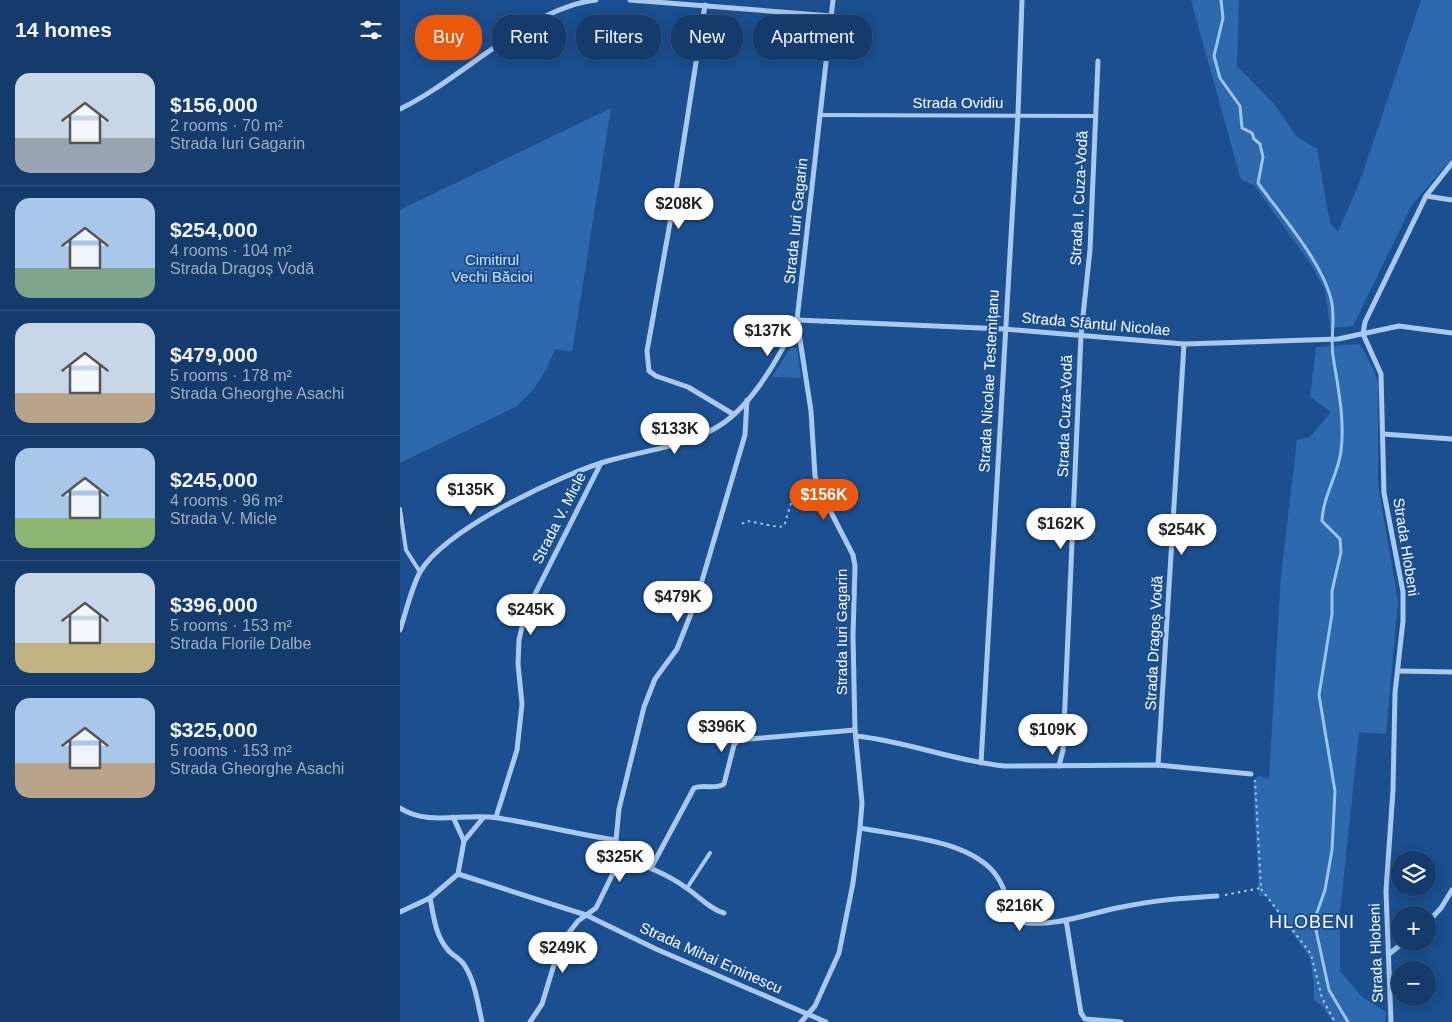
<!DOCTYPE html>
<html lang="en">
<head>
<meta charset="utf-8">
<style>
  body { margin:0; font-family:Arial,sans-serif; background:#214673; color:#f1f3f6; height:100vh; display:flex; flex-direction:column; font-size:19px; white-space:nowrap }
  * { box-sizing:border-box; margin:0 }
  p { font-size:16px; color:#9dadc1 }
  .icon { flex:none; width:28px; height:28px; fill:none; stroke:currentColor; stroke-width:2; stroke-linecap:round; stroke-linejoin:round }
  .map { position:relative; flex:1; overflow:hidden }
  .sheet { display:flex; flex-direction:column; background:#143b6b; width:400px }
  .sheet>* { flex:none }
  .banner { position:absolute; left:15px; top:15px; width:475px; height:45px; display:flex; gap:10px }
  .controls { position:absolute; left:991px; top:851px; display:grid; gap:10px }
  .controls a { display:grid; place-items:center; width:45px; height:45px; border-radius:50%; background:#143b6b; box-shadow:0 2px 12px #0003,0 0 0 1px #33557e; font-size:25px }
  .price { position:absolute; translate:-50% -42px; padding:0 11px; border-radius:18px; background:#fff; color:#222; font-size:16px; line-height:32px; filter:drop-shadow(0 1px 2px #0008) }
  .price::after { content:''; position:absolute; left:50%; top:30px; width:15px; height:11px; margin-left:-8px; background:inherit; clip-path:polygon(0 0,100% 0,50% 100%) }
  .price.selected { background:#ea580c; color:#fff }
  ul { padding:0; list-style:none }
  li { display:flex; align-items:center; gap:15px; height:125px; padding:0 15px }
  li+li { border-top:1px solid #33557e }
  li span { display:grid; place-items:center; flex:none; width:140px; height:100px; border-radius:15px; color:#555 }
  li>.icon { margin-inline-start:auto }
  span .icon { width:60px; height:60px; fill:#fffc; stroke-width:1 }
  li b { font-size:21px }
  h2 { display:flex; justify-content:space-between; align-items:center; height:60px; padding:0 15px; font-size:21px }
  .chip { padding:0 18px; border-radius:20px; background:#143b6b; box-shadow:0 2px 12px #0003,0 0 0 1px #33557e; font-size:18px; line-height:45px }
  .chip.selected { background:#ea580c; color:#fff }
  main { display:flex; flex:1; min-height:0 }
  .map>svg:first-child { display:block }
  .green { fill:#2e69ad }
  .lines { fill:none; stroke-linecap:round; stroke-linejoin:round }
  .stream { stroke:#9cc4f0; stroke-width:3 }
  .path { stroke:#a9c9ee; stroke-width:2; stroke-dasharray:2.5 4; stroke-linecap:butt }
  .lane { stroke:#a9c9ee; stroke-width:4 }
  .street { stroke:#a9c9ee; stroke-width:5 }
  .labels { text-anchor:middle; stroke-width:4; stroke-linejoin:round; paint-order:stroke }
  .street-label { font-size:15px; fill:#fff; stroke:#1b4f8f }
  .park-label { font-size:15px; fill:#cfe3fa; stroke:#1b4f8f }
  .quarter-label { font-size:18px; letter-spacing:1px; fill:#fff; stroke:#1b4f8f }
</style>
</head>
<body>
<main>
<section class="sheet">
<h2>14 homes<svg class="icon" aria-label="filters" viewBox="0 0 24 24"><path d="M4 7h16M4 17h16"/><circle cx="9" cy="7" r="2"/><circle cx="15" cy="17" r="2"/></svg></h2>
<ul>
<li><span style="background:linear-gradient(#c9d6e8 65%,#9aa5b1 0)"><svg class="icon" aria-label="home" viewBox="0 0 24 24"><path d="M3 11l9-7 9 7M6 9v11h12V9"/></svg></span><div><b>$156,000</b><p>2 rooms · 70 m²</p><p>Strada Iuri Gagarin</p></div></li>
<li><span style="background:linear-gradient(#a9c7e8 70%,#7fa58c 0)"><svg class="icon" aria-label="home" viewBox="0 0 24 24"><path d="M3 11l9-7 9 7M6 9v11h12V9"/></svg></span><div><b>$254,000</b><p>4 rooms · 104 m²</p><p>Strada Dragoș Vodă</p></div></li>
<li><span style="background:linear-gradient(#c9d6e8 70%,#b9a48a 0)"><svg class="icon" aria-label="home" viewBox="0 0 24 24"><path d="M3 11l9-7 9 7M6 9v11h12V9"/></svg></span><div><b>$479,000</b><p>5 rooms · 178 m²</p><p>Strada Gheorghe Asachi</p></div></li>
<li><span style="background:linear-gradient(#a9c7e8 70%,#8fb573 0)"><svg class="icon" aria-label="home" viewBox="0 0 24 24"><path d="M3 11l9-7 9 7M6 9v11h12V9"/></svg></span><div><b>$245,000</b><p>4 rooms · 96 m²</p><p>Strada V. Micle</p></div></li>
<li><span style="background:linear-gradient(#c9d6e8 70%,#c2b280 0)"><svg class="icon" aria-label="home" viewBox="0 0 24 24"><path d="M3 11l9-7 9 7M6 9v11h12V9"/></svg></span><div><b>$396,000</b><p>5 rooms · 153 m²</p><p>Strada Florile Dalbe</p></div></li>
<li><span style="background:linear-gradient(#a9c7e8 65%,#b9a48a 0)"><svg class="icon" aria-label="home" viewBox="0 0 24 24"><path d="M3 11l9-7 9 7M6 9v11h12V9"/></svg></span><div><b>$325,000</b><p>5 rooms · 153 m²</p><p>Strada Gheorghe Asachi</p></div></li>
</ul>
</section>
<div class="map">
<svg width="1052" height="1022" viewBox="0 0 1052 1022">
  <rect width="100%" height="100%" fill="#1b4f8f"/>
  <!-- green -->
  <g class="green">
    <path d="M791,0H839L837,66L876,106L896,136L917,149L930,223L938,232L960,181L1021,0H1052V158L1012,205L953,326L930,328L925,290L910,263L854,185L841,180Z"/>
    <path d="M211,108L172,352L155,349L146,370L133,390L117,406L0,463V210Z"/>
    <path d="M960,344L974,370L978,384V485L998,601L986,734L959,732L940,912V971L962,997L986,1012L985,1022H932L923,1007L914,1000V985L910,958L866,896H859L853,781L858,776L869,779L881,575L897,440L910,437L931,412L910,397L916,347Z"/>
    <path d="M391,347L397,348L401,378L372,377Z"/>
  </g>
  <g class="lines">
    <!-- stream -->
    <path class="stream" d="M821,0L823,18L814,56L820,78L840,106L842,128L852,133L854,139L860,144L863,157L858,183C881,215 922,262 931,299C936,317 930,338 933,356C938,388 945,419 941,451C938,475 923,496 922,521L940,539L941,552L932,591V614L919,695L935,791L932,850L925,890L914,921L929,990L948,1022"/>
    <!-- path -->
    <g class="path">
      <path d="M342,524L347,521L379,527L384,526L396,487L409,485"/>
      <path d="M861,889L911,954L922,998L935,1022"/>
      <path d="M825,895L861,888L855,780"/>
    </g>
    <!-- lane -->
    <g class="lane">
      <path d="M420,115L695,116"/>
      <path d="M0,509L6,550L20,572"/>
      <path d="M287,888L310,853"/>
    </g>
    <!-- street -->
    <g class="street">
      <path d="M230,0L432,16"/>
      <path d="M305,5L277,184L247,351L249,371L256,376L288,387L333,414"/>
      <path d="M0,109C61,80 130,7 196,0"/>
      <path d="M1026,196L1052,200"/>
      <path d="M983,434L1052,439"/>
      <path d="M0,630C6,612 11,589 20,572C45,529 163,473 211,460C248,450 286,446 319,426C354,404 380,356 397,320L604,329L784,344L938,339L999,326L1052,333"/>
      <path d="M998,671L1052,672"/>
      <path d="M456,736C506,741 554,761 604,766L758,765L851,774"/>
      <path d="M581,763L618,114L622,0"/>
      <path d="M758,765L784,344"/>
      <path d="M659,766L663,750L681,335L690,250L698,61"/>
      <path d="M0,808C29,827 66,812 98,818C137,824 176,834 216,840"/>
      <path d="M53,817L64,841"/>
      <path d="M96,817L117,750L122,704L118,664L119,640L125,614L201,463"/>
      <path d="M460,828C501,836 574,840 598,878C607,892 609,910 620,922C654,928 689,913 722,907C754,900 785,898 817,896"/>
      <path d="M221,857C243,865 266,873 285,887C299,896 308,908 324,913"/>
      <path d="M251,868L294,788C304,784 315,790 324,784L334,745L338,740L455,730"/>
      <path d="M58,874L186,915L256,949L426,1022"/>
      <path d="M30,898C34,917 35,935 48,950C53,956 61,959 65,966C75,982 78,1004 82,1022"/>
      <path d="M0,912L30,898L58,874L64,841L83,818"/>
      <path d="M666,920L681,1013L685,1019L721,1022"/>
      <path d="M1028,922L1041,908L1052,890"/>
      <path d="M989,954L1004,942"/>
      <path d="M130,1022L142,1004L156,958L164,939L178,921L196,908L221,857L216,840L219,809L244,707L255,679L277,649L296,601L345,435L347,400"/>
      <path d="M401,1022L415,1006L439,953L453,883L460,828L462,803L455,730L453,636L455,566L453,555L419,489L415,476L411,411L397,320L433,0"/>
      <path d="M991,1022L986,891L993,790L995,693L1003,621V592L984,493L981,374L963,334L965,322L1026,196L1052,163"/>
    </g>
  </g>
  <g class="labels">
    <!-- street labels -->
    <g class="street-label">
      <text x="558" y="108">Strada Ovidiu</text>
      <text transform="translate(679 198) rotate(-87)" y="5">Strada I. Cuza-Vodă</text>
      <text transform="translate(396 221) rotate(-84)" y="5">Strada Iuri Gagarin</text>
      <text transform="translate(696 324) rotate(5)" y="5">Strada Sfântul Nicolae</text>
      <text transform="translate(589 381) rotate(-87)" y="5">Strada Nicolae Testemițanu</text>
      <text transform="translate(665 416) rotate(-88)" y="5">Strada Cuza-Vodă</text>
      <text transform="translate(159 518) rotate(-63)" y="5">Strada V. Micle</text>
      <text transform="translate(1006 547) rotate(81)" y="5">Strada Hlobeni</text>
      <text transform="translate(442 632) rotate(-90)" y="5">Strada Iuri Gagarin</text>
      <text transform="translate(754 643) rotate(-87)" y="5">Strada Dragoș Vodă</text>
      <text transform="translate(976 953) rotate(-92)" y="5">Strada Hlobeni</text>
      <text transform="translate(311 958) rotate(24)" y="5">Strada Mihai Eminescu</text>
    </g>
    <!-- park labels -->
    <g class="park-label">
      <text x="92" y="265">Cimitirul<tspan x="92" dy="17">Vechi Băcioi</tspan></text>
    </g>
    <!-- quarter labels -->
    <g class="quarter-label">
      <text x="912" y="928">HLOBENI</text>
    </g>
  </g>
</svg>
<div class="controls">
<a><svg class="icon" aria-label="layers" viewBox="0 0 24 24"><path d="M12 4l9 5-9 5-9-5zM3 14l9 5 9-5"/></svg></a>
<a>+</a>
<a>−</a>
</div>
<b class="price" style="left:279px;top:230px">$208K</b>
<b class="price" style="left:368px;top:357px">$137K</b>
<b class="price" style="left:275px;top:455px">$133K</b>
<b class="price" style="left:71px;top:516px">$135K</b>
<b class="price selected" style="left:424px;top:521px">$156K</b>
<b class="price" style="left:661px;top:550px">$162K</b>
<b class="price" style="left:782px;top:556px">$254K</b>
<b class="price" style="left:278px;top:623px">$479K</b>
<b class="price" style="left:131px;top:636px">$245K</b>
<b class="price" style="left:322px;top:753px">$396K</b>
<b class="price" style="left:653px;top:756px">$109K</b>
<b class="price" style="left:220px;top:883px">$325K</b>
<b class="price" style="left:620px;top:932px">$216K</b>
<b class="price" style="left:163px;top:974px">$249K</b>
<div class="banner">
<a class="chip selected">Buy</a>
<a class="chip">Rent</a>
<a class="chip">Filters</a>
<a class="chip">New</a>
<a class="chip">Apartment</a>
</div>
</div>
</main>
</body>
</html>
